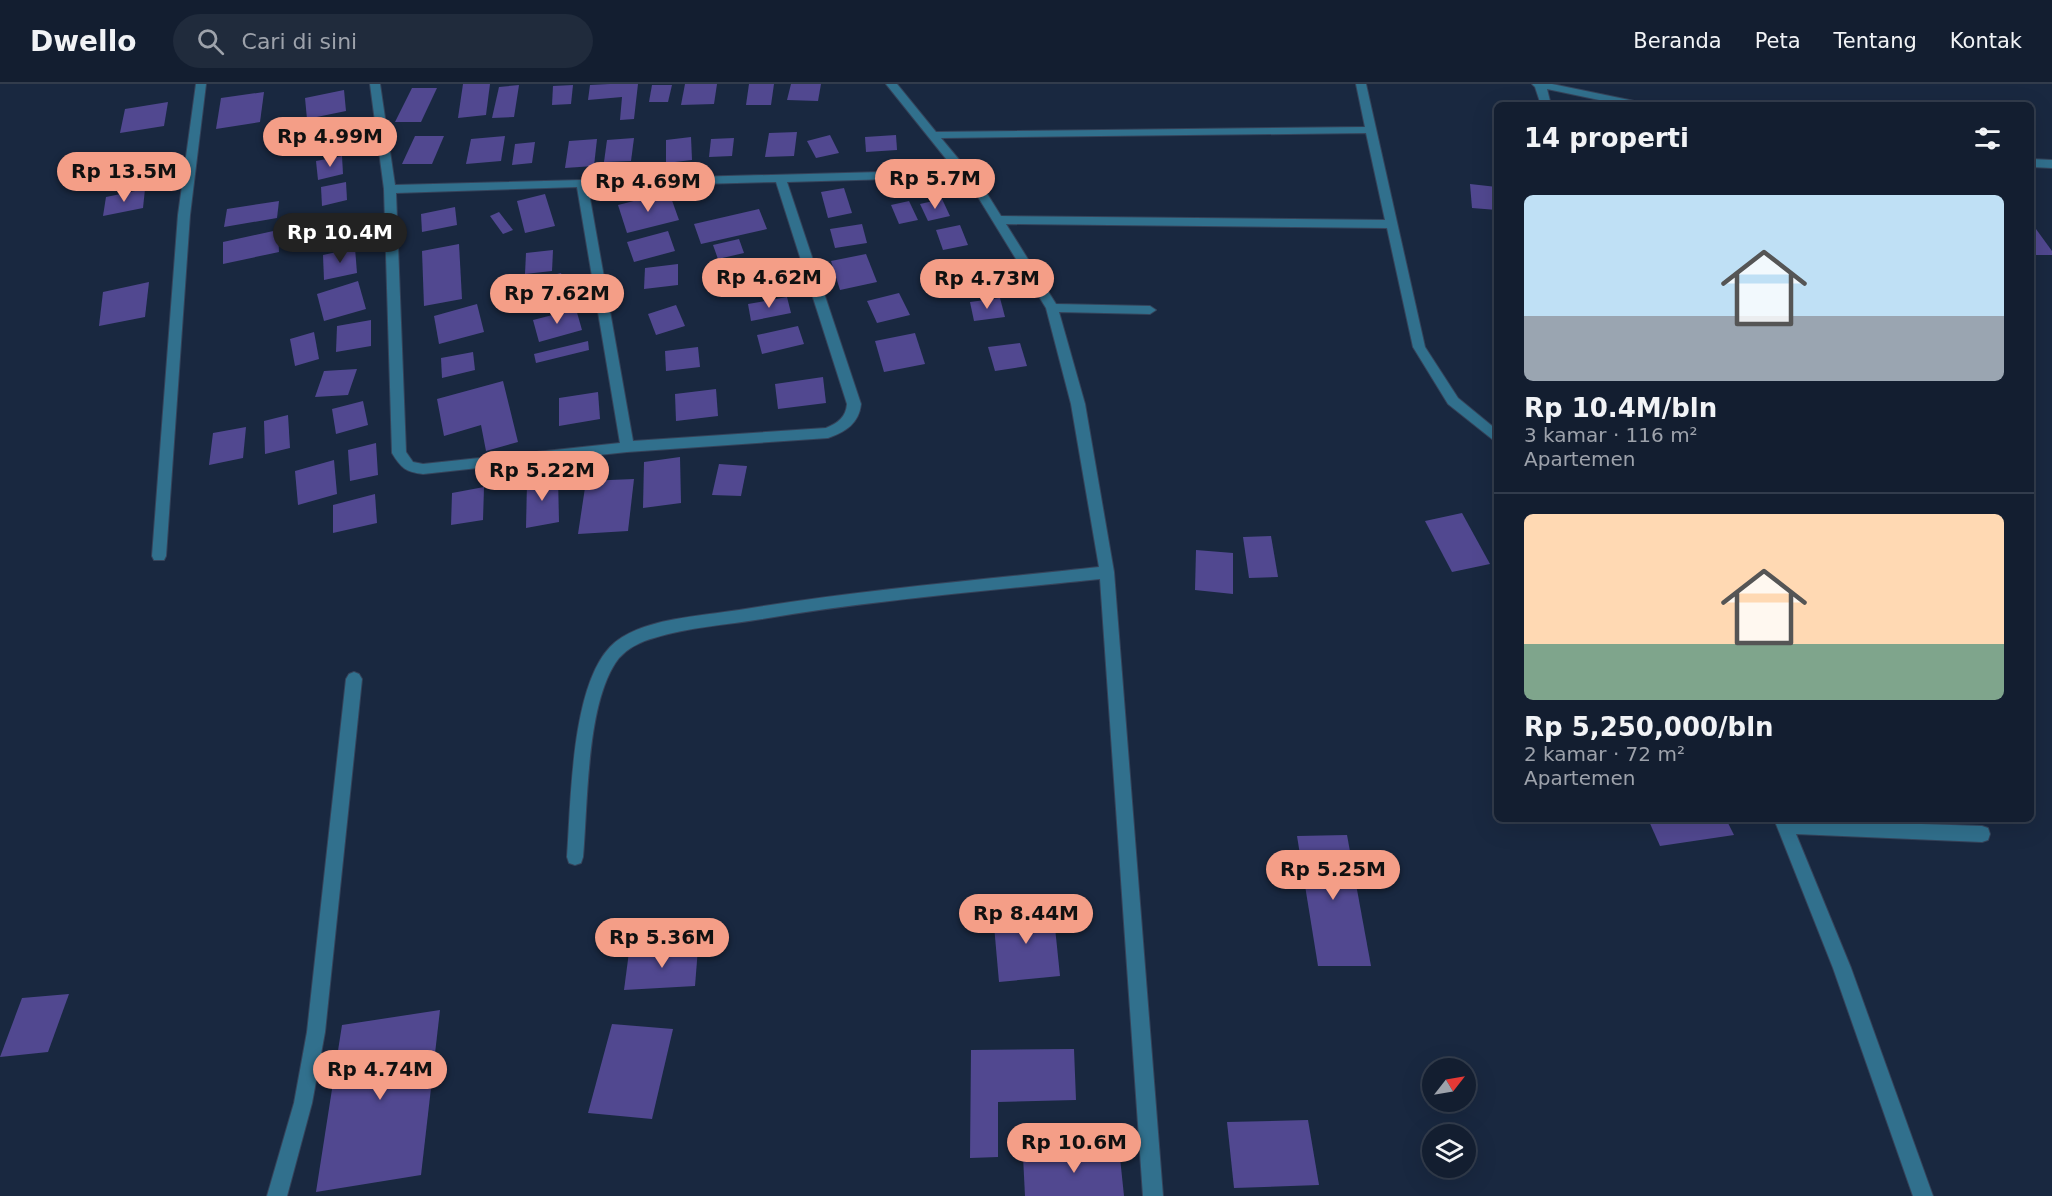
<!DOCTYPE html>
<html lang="id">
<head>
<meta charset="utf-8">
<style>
  body { margin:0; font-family:"DejaVu Sans",sans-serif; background:#202b3c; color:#f1f3f6; height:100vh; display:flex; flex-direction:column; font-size:22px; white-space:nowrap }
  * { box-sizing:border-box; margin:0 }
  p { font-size:20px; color:#9da2ab }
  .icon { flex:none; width:33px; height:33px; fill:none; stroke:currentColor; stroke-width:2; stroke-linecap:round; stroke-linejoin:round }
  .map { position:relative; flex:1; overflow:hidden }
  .details { position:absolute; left:1494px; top:18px; width:540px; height:720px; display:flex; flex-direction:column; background:#131e30; border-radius:9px; box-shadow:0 6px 24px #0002,0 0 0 2px #323c4c }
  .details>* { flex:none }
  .needle { width:39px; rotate:59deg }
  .fabs { position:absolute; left:1422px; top:974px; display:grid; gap:12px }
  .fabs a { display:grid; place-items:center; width:54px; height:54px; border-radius:50%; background:#131e30; box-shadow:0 6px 24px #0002,0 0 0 2px #323c4c; font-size:30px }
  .price { position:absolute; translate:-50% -51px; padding:0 14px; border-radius:21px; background:#f49e87; color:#111; font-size:20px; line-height:39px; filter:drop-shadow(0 2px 3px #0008) }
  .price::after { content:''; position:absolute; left:50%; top:36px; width:18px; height:14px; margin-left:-9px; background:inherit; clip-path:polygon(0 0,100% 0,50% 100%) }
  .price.active { background:#222; color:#fff }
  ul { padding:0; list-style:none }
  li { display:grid; align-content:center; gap:12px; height:318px; padding:0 30px }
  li+li { border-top:2px solid #323c4c }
  li span { display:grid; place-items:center; height:186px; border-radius:9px; color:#555 }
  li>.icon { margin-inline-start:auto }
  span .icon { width:108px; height:108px; fill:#fffc; stroke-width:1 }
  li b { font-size:26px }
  h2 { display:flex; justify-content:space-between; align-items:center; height:72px; padding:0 30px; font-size:26px }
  header { display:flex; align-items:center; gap:36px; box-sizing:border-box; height:84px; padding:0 30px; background:#131e30; border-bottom:2px solid #323c4c }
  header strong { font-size:28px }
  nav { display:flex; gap:33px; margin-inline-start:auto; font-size:21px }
  .search { width:420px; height:54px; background:#202b3c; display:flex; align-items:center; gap:15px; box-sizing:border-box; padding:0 21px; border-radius:33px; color:#9da2ab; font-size:22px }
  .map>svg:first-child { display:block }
  .building { fill:#514890 }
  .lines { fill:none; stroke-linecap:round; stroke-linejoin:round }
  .street-casing { stroke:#35435a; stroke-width:2 }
  .street { fill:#31708d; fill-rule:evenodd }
</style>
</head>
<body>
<header>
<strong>Dwello</strong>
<div class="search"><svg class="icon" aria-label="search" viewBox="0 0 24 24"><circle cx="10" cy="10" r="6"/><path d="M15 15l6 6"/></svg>Cari di sini</div>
<nav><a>Beranda</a><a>Peta</a><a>Tentang</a><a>Kontak</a></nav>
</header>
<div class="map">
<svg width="2052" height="1112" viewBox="0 0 2052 1112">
  <rect width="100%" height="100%" fill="#192840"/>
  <!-- building -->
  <g class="building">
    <path d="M463,0H490L486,31L458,34Z"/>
    <path d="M610,0H638L634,35L620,36L622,13L588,16L590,1Z"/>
    <path d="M685,0H717L714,20L681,21Z"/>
    <path d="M749,0H774L771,21H746Z"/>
    <path d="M791,0H821L818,17L787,16Z"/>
    <path d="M519,1L514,33L492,34L499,3Z"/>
    <path d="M573,1L571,20L552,21L553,2Z"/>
    <path d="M652,1H672L668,18H649Z"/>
    <path d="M412,4H437L421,38H395Z"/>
    <path d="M344,6L346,27L307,35L305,14Z"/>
    <path d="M264,8L260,38L216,45L221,14Z"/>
    <path d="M168,18L164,42L120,49L125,25Z"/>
    <path d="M348,36L349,58L298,67V45Z"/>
    <path d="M797,48L794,72L765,73L769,49Z"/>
    <path d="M830,51L839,69L816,74L807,57Z"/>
    <path d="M896,51L897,66L866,68L865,53Z"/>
    <path d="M415,52H444L432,80H402Z"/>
    <path d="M505,52L501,77L466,80L471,55Z"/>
    <path d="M691,53L692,76L666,79V56Z"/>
    <path d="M634,54L631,77L604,78L607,56Z"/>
    <path d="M734,54L732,72L709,73L711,55Z"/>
    <path d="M597,55L594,82L565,84L569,57Z"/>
    <path d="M535,58L532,79L512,81L515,60Z"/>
    <path d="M342,72L343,90L318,96L316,77Z"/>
    <path d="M346,98L347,116L322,122L321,103Z"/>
    <path d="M1470,100L1497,103V126L1472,124Z"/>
    <path d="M844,104L852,129L828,134L821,108Z"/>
    <path d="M145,105L143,124L103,132L106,113Z"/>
    <path d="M669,108L679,136L627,149L618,121Z"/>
    <path d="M545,110L555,142L525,149L517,117Z"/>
    <path d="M942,115L950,132L928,137L920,120Z"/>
    <path d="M279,117L277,134L224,143L227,125Z"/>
    <path d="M909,117L918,136L899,140L891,121Z"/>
    <path d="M455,123L457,141L422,148L421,130Z"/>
    <path d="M759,125L767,145L701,160L694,140Z"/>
    <path d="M499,128L513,146L503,150L490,132Z"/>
    <path d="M350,129L346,150L310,153L315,133Z"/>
    <path d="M2031,138L2052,167V171H2031Z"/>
    <path d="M862,140L867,159L835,164L830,145Z"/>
    <path d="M960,141L968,161L943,166L936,146Z"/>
    <path d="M278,146L279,168L223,180V158Z"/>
    <path d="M668,147L675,167L634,178L627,158Z"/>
    <path d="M739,155L744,169L718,175L713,161Z"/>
    <path d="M459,160L462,215L424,222L422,167Z"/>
    <path d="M355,164L357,189L324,196L323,171Z"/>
    <path d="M553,166L552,187L525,190L526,169Z"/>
    <path d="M866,170L877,198L840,206L831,177Z"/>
    <path d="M778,177L784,196L750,203L745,185Z"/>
    <path d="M980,178L992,199L963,208L951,187Z"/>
    <path d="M678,180V201L644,205L645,184Z"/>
    <path d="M561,189L567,210L527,221L521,199Z"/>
    <path d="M358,197L366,225L324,237L317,210Z"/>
    <path d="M149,198L145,233L99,242L103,208Z"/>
    <path d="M899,209L910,231L877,239L867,217Z"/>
    <path d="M787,213L791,229L751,237L748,220Z"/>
    <path d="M1000,214L1005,233L974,237L970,218Z"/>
    <path d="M477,220L484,248L439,260L434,232Z"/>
    <path d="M676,221L685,242L656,251L648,230Z"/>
    <path d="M576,225L582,246L539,258L533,236Z"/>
    <path d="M371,236V262L336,268L337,242Z"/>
    <path d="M798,242L804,260L762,270L757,251Z"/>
    <path d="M314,248L319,275L295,282L290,255Z"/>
    <path d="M915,249L925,280L884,288L875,257Z"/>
    <path d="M588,257L589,266L536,279L534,270Z"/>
    <path d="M1020,259L1027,282L995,287L988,263Z"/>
    <path d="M698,263L700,283L666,287L665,267Z"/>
    <path d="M473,268L475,286L442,294L441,274Z"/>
    <path d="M357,285L348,311L315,313L324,287Z"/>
    <path d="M823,293L826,319L778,325L775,300Z"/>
    <path d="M503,297L518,358L486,367L481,341L444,352L437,315Z"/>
    <path d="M716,305L718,332L676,337L675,310Z"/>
    <path d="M598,308L600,335L559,342V314Z"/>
    <path d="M363,317L368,341L336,350L332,325Z"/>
    <path d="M288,331L290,364L265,370L264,337Z"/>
    <path d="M246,343L243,374L209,381L213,349Z"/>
    <path d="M376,359L378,391L350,397L348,366Z"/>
    <path d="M680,373L681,419L643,424L644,378Z"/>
    <path d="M334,376L337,410L298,421L295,387Z"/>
    <path d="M719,380L747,382L741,412L712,411Z"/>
    <path d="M558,393L559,438L526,444L527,398Z"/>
    <path d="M634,395L628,447L578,450L586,397Z"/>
    <path d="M484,403L483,436L451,441L452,409Z"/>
    <path d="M375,410L377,439L333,449V421Z"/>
    <path d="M1462,429L1490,480L1452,488L1425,437Z"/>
    <path d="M1271,452L1278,493L1249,494L1243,453Z"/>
    <path d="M1196,466L1233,469V510L1195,506Z"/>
    <path d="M1648,735H1726L1734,751L1660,762Z"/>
    <path d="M1347,751L1371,882H1318L1297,752Z"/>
    <path d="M1053,824L1060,892L999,898L993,830Z"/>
    <path d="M698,864L695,902L624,906L629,868Z"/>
    <path d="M69,910L48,968L0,973L22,914Z"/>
    <path d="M440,926L421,1091L316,1108L342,941Z"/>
    <path d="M612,940L673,945L652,1035L588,1029Z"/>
    <path d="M1074,965L1076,1016L998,1018V1073L970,1074L971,966Z"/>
    <path d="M1308,1036L1319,1101L1234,1104L1227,1038Z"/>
    <path d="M1119,1064L1124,1112H1025L1023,1072Z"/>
  </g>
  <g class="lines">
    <!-- street casing -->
    <g class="street-casing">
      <g id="street">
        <path d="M196,0H206L190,131L166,472L164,476H154L152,472L178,131Z"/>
        <path d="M370,0H380L395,101L955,86L886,0H897L936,48L1365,43L1356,0H1366L1425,263L1458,314L1497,346V359L1448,320L1413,263L1387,144L1006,140L1056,220L1150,222L1156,226L1150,230L1059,228L1085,320L1114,488L1163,1112H1143L1100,495C987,507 874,516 762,535C726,541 689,543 654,554C642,557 628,564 619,574C586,616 588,719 583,773L581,779L575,781L569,779L567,773C571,718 571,604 610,563C638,534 702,532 739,526C858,506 979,496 1099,483L1071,320L1046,224L978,113L961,93L787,98L861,320C859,339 846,348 828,354L627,368L423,390C406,388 401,384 392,369L384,105ZM1366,49L1385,136L1001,132L986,108L941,54ZM776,98L847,320C846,333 838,339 826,344L633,357L588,103ZM577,103L620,359L423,380L413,378L406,368L396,109Z"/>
        <path d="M1532,0H1552L1639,18L1644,21H1623L1547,5L1551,21H1541L1535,3Z"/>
        <path d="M2031,75L2052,76V84L2031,83Z"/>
        <path d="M354,588L359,590L362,595L325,948L312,1019L287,1112H267L294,1019L307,948L346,595L349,590Z"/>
        <path d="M1774,735L1982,742L1988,744L1990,750L1988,756L1982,758L1796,750L1851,884L1933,1112H1913L1833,884Z"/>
      </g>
    </g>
    <!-- street -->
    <use href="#street" class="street"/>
  </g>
</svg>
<div class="fabs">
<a><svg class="needle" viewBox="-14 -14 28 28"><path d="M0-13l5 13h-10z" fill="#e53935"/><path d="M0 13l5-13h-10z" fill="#9da2ab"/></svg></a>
<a><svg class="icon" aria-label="layers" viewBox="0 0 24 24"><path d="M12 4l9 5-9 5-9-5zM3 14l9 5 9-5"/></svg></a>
</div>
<b class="price" style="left:330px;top:84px">Rp 4.99M</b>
<b class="price" style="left:124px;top:119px">Rp 13.5M</b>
<b class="price" style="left:935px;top:126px">Rp 5.7M</b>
<b class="price" style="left:648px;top:129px">Rp 4.69M</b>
<b class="price active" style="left:340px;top:180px">Rp 10.4M</b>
<b class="price" style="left:769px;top:225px">Rp 4.62M</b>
<b class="price" style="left:987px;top:226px">Rp 4.73M</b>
<b class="price" style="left:557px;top:241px">Rp 7.62M</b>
<b class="price" style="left:542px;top:418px">Rp 5.22M</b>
<b class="price" style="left:1333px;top:817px">Rp 5.25M</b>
<b class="price" style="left:1026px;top:861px">Rp 8.44M</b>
<b class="price" style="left:662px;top:885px">Rp 5.36M</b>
<b class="price" style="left:380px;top:1017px">Rp 4.74M</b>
<b class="price" style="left:1074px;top:1090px">Rp 10.6M</b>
<section class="details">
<h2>14 properti<svg class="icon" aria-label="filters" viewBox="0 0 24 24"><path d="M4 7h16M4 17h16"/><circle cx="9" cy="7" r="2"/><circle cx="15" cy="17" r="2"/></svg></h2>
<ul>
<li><span style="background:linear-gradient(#bfe0f5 65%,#9aa5b1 0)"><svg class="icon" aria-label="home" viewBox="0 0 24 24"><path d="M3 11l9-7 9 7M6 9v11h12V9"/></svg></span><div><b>Rp 10.4M/bln</b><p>3 kamar · 116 m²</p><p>Apartemen</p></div></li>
<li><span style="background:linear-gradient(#ffd9b3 70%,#7fa58c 0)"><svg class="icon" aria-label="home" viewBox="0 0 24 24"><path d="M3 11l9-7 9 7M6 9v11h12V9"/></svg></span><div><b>Rp 5,250,000/bln</b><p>2 kamar · 72 m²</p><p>Apartemen</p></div></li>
</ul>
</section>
</div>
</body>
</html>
